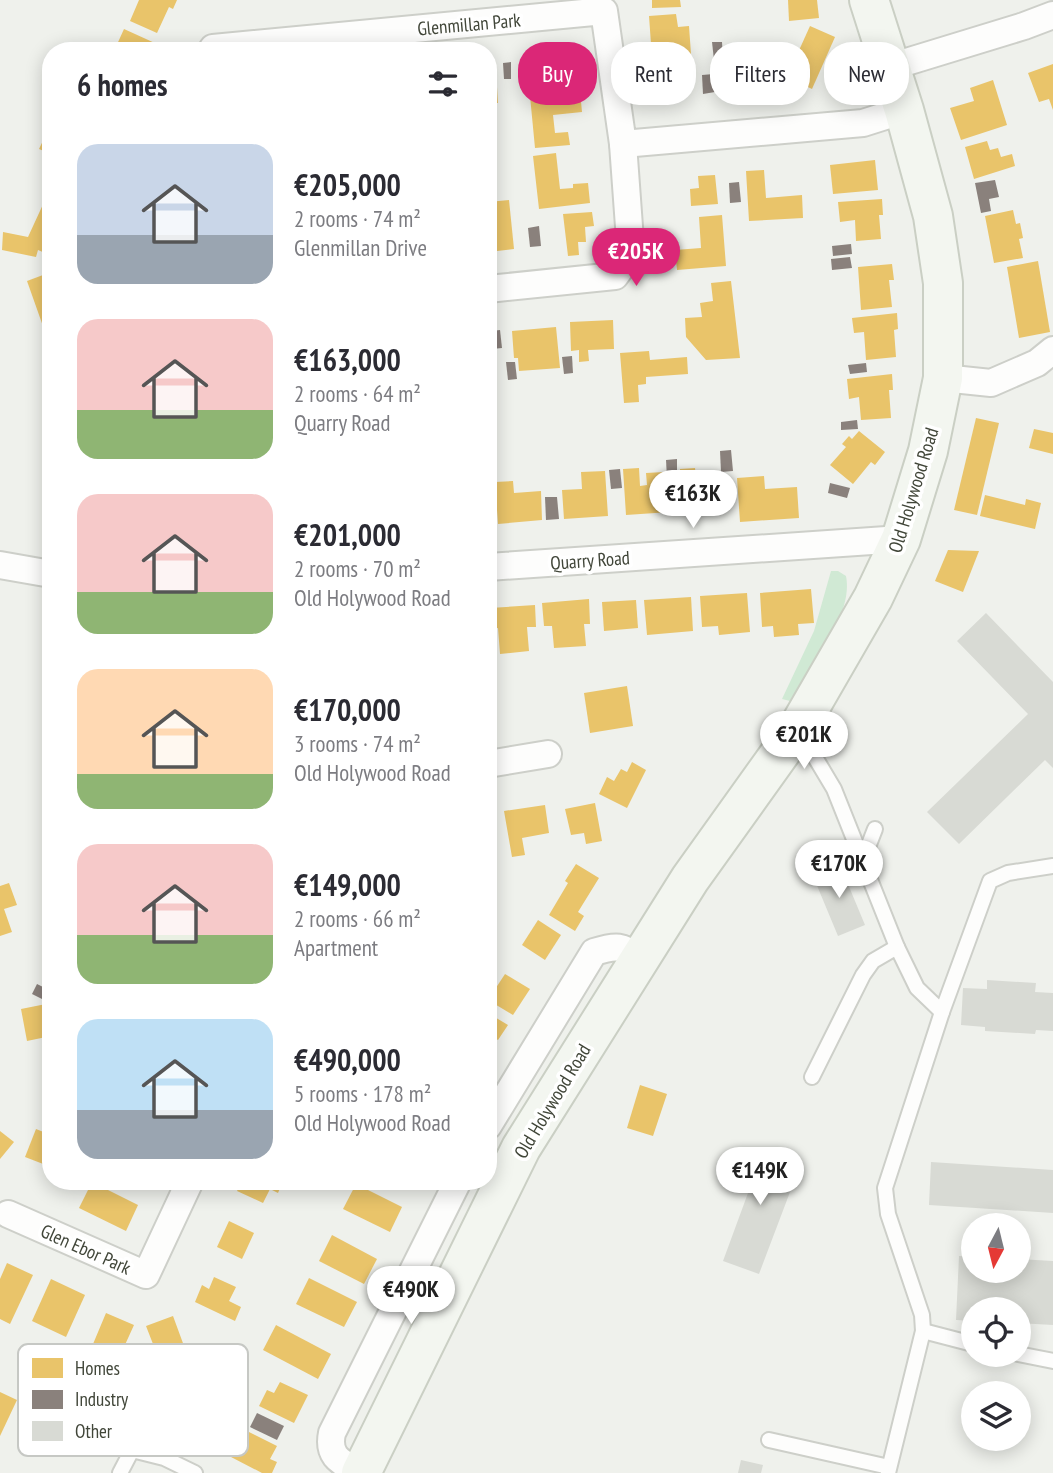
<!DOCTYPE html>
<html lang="en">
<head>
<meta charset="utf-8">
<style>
  body { margin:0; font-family:"PT Sans Narrow",sans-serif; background:#f2f2f3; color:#2b2b33; height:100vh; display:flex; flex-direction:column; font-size:26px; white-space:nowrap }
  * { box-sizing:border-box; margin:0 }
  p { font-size:23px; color:#7c7c81 }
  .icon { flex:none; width:38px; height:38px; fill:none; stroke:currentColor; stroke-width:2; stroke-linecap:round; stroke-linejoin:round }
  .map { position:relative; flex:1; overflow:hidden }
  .side { position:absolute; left:42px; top:42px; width:455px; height:1148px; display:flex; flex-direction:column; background:#fff; border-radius:28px; box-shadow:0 4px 18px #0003 }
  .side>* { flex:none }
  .banner { position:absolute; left:518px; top:42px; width:429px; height:63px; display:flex; gap:14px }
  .needle { width:46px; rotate:187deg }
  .tools { position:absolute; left:961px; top:1213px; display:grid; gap:14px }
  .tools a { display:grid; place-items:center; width:70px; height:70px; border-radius:50%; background:#fff; box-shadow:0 4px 18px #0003; font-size:35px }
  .price { position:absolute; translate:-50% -60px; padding:0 16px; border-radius:24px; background:#fff; color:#222; font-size:23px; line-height:46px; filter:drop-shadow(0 2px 4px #0008) }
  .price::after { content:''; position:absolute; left:50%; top:42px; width:21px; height:16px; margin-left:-10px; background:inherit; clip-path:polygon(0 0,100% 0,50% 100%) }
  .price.selected { background:#db2777; color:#fff }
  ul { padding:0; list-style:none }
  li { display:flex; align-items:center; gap:21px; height:175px; padding:0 35px }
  li span { display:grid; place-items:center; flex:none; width:196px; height:140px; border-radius:21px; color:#555 }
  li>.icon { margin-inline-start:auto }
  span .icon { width:84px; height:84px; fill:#fffc; stroke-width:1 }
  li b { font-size:30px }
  h2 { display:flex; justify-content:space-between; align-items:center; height:84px; padding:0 35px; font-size:30px }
  .chip { padding:0 24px; border-radius:28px; background:#fff; box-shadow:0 4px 18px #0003; font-size:24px; line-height:63px }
  .chip.selected { background:#db2777; color:#fff }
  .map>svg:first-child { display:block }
  .green { fill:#d0e9d4 }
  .homes { fill:#e9c46a }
  .industry { fill:#8a817c }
  .building { fill:#d8dad4 }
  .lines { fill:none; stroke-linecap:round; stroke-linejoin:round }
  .lane-casing { stroke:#cdcfc9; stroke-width:18 }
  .street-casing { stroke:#cdcfc9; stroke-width:30 }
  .secondary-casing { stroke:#cacfc4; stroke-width:42 }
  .lane { stroke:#fdfdfc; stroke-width:14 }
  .street { stroke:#fdfdfc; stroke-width:26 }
  .secondary { stroke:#f3f6f0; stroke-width:38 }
  .labels { text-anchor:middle; stroke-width:7; stroke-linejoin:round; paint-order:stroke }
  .street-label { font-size:19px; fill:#414639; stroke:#fff }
  .key { fill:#fff; stroke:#c6c8c4; stroke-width:2 }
  .key-label { font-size:19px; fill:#414639 }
</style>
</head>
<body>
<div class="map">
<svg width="1053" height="1473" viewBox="0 0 1053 1473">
  <rect width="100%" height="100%" fill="#eff1ec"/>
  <!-- green -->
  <path class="green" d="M831,571H838L846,576C854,615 810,668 790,701L782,699L814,631Z"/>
  <!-- homes -->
  <g class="homes">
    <path d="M139,0H177L173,9L169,7L157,33L130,21Z"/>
    <path d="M652,0H680L681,7L652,8Z"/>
    <path d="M788,0H817L819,18L789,21Z"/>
    <path d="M676,14L678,27L689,26L691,54L652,58L649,16Z"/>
    <path d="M810,26L835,37L812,89L787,77Z"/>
    <path d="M124,29L168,49L167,51H114Z"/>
    <path d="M578,53L579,82L537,84L535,56Z"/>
    <path d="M767,59L769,88L725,90L723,62Z"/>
    <path d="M1053,64V110L1049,99L1039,102L1028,73Z"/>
    <path d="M683,66L685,96L657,99L656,81H663L662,68Z"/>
    <path d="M488,72H496L498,103H488Z"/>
    <path d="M993,80L1007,125L961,140L950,108L974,101L970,88Z"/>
    <path d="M580,91L582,112L553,115L555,133L568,132L570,145L535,148L530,96Z"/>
    <path d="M51,124V154L39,149Z"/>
    <path d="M987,141L990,150L998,148L1001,157L1012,154L1015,166L974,179L965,147Z"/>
    <path d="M556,153L560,189L573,188V184L588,183L590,203L539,209L533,156Z"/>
    <path d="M875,160L878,190L833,194L830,165Z"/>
    <path d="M764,170L766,198L802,195L803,218L749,221L746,171Z"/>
    <path d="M715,175L718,204L691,206L690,189L699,188L698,176Z"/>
    <path d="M51,187V249L48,248L45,253L38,250L36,257L2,250L3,232L28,237Z"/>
    <path d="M882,199L883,215H879L881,239L856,241L855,220L840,222L838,202Z"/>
    <path d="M509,200L514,249L489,252L488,202Z"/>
    <path d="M1013,210L1016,224L1020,223L1023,238L1019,239L1023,258L994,263L985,216Z"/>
    <path d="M592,212L594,226L585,227L586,242H578L579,255L568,256L563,214Z"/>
    <path d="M722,215L726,266L677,270L675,250L701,248L699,217Z"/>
    <path d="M1038,261L1050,332L1019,338L1007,267Z"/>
    <path d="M892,264L894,280H889L892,307L861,310L858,267Z"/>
    <path d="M51,272V327L44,329L27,281Z"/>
    <path d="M731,281L740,358L706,360L686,337L685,318L702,317L700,303L713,301L711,283Z"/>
    <path d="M897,313L898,329L894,330L896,357L866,360L864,332L854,333L852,318Z"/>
    <path d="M613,320L614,349L588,350L589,361L579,362V350L571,351L570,322Z"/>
    <path d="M556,327L560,368L519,371L518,358H514L512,331Z"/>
    <path d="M649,351L650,360L687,357L688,374L646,377V384L638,385L639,402L624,403L620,353Z"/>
    <path d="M892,374L893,390H889L891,418L861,420L859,397L849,399L847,379Z"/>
    <path d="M976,418L999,423L977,515L954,510Z"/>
    <path d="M1034,429L1053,433V454L1029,448Z"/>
    <path d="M859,431L885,452L875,465L871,462L853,484L830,465L846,447L842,444L849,436L852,439Z"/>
    <path d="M639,468L640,486L647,485L646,473L664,472V484H668L670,512L626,515L623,469Z"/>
    <path d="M695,468L696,477L723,476L724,502L697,503V511L681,512L680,469Z"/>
    <path d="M605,471L608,516L564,519L562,490L582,489L581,472Z"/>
    <path d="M764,476L765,489L797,487L799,518L740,522L737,478Z"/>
    <path d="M513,481L514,493L541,491L542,520L498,524L495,482Z"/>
    <path d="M985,495L1025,505L1026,499L1041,503L1035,529L980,516Z"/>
    <path d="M948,550L979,551L963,592L935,581Z"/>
    <path d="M811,589L814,623L798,624L799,635L774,637L773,626L762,627L760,593Z"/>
    <path d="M747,593L750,632L719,635L718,626L702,627L700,596Z"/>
    <path d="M691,597L693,631L647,635L644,600Z"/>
    <path d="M589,599L590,624H584L586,646L554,648L552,626H544L542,603Z"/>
    <path d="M636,600L638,628L604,631L602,602Z"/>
    <path d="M535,605L536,627H527L529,651L500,654L498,628L492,629L490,608Z"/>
    <path d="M627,686L633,726L590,733L584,693Z"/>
    <path d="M43,713H51V752H44Z"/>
    <path d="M632,762L646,770L627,808L599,794L607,777L614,781L621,769L627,772Z"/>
    <path d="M595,803L602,841L586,844L584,833L571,835L565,809Z"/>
    <path d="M545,805L549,833L522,838L525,855L512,857L504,811Z"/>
    <path d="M576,864L599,878L578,912L584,916L575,931L549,915L568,883L565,881Z"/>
    <path d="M9,883L17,905L4,909L12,932L0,936V886Z"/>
    <path d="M538,920L561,935L545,960L522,945Z"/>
    <path d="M505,974L530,989L513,1015L488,1000Z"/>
    <path d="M46,1004L49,1018L51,1017V1036L27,1041L21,1009Z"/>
    <path d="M488,1013L508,1025L498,1040L490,1036L488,1039Z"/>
    <path d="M640,1085L667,1094L653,1136L627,1128Z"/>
    <path d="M36,1129L51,1135V1167L25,1157Z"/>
    <path d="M0,1131L14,1142L0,1159Z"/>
    <path d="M242,1181H283L278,1193L270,1189L263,1203L237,1191Z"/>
    <path d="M92,1182L138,1205L126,1231L79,1208Z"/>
    <path d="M356,1184L402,1207L390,1232L343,1209Z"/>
    <path d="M229,1221L254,1233L242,1259L217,1247Z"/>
    <path d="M332,1235L377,1259L364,1284L319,1261Z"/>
    <path d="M7,1263L33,1275L10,1324L0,1319V1279Z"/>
    <path d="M214,1277L236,1287L229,1301L241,1307L235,1321L195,1302L202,1285L209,1289Z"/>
    <path d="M309,1278L357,1302L344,1327L296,1304Z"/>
    <path d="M51,1279L85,1295L66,1337L32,1321Z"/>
    <path d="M106,1313L134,1325L124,1347L130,1350L121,1370L88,1356Z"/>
    <path d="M173,1316L191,1365L180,1369L187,1388L155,1400L143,1368L160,1362L146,1326Z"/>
    <path d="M276,1325L331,1354L318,1379L263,1350Z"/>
    <path d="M280,1382L308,1395L294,1423L259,1406L267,1390L274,1393Z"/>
    <path d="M0,1392L17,1400L0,1436Z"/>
    <path d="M241,1428L277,1446L270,1459L277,1462L272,1473H262L231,1457L238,1444L234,1442Z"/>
  </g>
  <!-- industry -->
  <g class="industry">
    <path d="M712,42H722L723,60H714Z"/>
    <path d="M511,62V79H504L503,63Z"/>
    <path d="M772,68H782L783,89L774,90Z"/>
    <path d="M714,74L715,92L703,94L702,75Z"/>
    <path d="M995,180L999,197L989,199L991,211L981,213L975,183Z"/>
    <path d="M739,182L741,202L730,203L729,183Z"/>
    <path d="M539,226L541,246L530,247L528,228Z"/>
    <path d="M851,244L852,254L833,256L832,246Z"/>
    <path d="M850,257L852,268L832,270L831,259Z"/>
    <path d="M500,330L502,348L492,349L491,331Z"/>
    <path d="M572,356L573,373L564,374L562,357Z"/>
    <path d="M506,362H515L517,379L508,380Z"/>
    <path d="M866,363L867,372L850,374L848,365Z"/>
    <path d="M857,420L858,429L841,430V422Z"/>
    <path d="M731,450L733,471L721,472L720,451Z"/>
    <path d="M677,459V478H667L666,460Z"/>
    <path d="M620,469L622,488L611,489L609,470Z"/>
    <path d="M830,483L850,488L847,498L828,493Z"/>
    <path d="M545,497H557L559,519L546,520Z"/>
    <path d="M37,984L51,991L50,1003L32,994Z"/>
    <path d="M257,1413L284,1426L277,1440L250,1427Z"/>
  </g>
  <!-- building -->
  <g class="building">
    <path d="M986,613L1053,682V768L1045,760L959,844L927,812L1028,714L957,641Z"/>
    <path d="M840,865L865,925L838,936L813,876Z"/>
    <path d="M987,980L1036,983L1035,992L1053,993V1031L1036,1030L1035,1034L985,1031V1027L961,1025L963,988L987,989Z"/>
    <path d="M765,1150L801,1163L759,1274L723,1261L748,1193L732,1187L746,1151L762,1157Z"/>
    <path d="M931,1162L1053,1170V1213L929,1205Z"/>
    <path d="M959,1256L973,1257V1270H1018V1259L1053,1261V1325L1018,1323V1309H973V1321L956,1320Z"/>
    <path d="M741,1460L763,1465L761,1473H738Z"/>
  </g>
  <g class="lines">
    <!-- lane casing -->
    <g class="lane-casing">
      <g id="lane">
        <path d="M800,732L834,789L897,947L917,988L942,1012"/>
        <path d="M859,854L868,847L875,829"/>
        <path d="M812,1077L863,975L873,961L897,947"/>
        <path d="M923,1331L973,1344"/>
        <path d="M1018,1354L1053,1361"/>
        <path d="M769,1440L889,1467"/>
        <path d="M120,1473L132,1450L164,1458L195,1473"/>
        <path d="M888,1473L923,1331L922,1315L888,1214L885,1188L942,1012L990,881L1008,873L1053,866"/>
      </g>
    </g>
    <!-- street casing -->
    <g class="street-casing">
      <g id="street">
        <path d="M211,51L213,48L604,11L623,144L863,123L904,110"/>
        <path d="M890,67L1024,26L1053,15"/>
        <path d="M488,289L615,276L631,254L623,144"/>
        <path d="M943,378L991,383L1037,363L1053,350"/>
        <path d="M0,565L51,574"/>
        <path d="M488,567L901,539"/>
        <path d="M488,764L548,754"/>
        <path d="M488,1126L594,952C616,945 622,945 641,959"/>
        <path d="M8,1214L146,1275L190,1181"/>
        <path d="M360,1473C341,1462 327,1457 332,1433L458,1181"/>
      </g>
    </g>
    <!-- secondary casing -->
    <g class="secondary-casing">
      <path id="secondary" d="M361,1473L521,1148L690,879L798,728L873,598L901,539L928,451L943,378V283L933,216L904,110L869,0"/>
    </g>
    <!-- lane -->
    <use href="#lane" class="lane"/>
    <!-- street -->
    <use href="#street" class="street"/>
    <!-- secondary -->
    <use href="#secondary" class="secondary"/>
  </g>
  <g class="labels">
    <!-- street labels -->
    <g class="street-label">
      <text transform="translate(469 24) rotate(-5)" y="7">Glenmillan Park</text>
      <text transform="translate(913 490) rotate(-73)" y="7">Old Holywood Road</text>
      <text transform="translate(590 560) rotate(-4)" y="7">Quarry Road</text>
      <text transform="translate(552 1101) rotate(-59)" y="7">Old Holywood Road</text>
      <text transform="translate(86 1249) rotate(24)" y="7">Glen Ebor Park</text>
    </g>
  </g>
  <!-- legend -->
  <rect x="18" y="1344" width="230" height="112" rx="10" class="key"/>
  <rect x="32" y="1358" width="31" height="20" fill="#e9c46a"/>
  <rect x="32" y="1390" width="31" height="19" fill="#8a817c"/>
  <rect x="32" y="1421" width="31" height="20" fill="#d8dad4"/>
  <g class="key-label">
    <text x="75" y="1375">Homes</text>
    <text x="75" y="1406">Industry</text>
    <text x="75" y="1438">Other</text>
  </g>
</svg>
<div class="tools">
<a><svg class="needle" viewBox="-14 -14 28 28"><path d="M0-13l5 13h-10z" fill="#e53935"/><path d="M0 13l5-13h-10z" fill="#7c7c81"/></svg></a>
<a><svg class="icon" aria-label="locate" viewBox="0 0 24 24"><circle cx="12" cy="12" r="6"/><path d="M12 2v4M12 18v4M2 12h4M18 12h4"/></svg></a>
<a><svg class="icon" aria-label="layers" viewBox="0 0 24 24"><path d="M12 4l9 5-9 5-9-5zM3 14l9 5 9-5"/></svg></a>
</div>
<b class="price selected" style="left:636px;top:288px">€205K</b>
<b class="price" style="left:693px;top:530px">€163K</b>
<b class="price" style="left:804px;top:771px">€201K</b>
<b class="price" style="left:839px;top:900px">€170K</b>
<b class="price" style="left:760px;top:1207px">€149K</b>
<b class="price" style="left:411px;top:1326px">€490K</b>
<div class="banner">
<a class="chip selected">Buy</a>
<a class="chip">Rent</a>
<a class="chip">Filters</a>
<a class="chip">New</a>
</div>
<section class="side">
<h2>6 homes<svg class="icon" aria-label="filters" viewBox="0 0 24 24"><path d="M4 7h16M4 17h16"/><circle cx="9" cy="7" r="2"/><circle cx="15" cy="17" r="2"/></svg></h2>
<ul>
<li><span style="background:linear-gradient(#c9d6e8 65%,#9aa5b1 0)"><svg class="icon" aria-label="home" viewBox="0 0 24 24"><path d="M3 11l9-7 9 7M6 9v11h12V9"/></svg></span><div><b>€205,000</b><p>2 rooms · 74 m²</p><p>Glenmillan Drive</p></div></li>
<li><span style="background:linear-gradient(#f6c9c9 65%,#8fb573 0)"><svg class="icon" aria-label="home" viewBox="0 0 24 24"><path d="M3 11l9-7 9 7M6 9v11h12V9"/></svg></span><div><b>€163,000</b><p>2 rooms · 64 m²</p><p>Quarry Road</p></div></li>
<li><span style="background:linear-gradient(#f6c9c9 70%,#8fb573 0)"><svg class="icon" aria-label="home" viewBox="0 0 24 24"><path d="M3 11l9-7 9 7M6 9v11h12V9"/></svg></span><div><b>€201,000</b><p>2 rooms · 70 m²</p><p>Old Holywood Road</p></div></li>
<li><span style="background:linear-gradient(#ffd9b3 75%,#8fb573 0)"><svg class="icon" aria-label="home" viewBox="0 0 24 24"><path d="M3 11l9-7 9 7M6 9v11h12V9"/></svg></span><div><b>€170,000</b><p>3 rooms · 74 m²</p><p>Old Holywood Road</p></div></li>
<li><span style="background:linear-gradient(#f6c9c9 65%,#8fb573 0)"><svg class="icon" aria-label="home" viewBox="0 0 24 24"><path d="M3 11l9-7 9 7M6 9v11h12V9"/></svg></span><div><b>€149,000</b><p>2 rooms · 66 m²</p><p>Apartment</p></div></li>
<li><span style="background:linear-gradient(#bfe0f5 65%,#9aa5b1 0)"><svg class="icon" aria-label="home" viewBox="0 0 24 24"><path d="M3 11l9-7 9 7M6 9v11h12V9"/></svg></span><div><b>€490,000</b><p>5 rooms · 178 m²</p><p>Old Holywood Road</p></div></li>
</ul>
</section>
</div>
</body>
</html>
